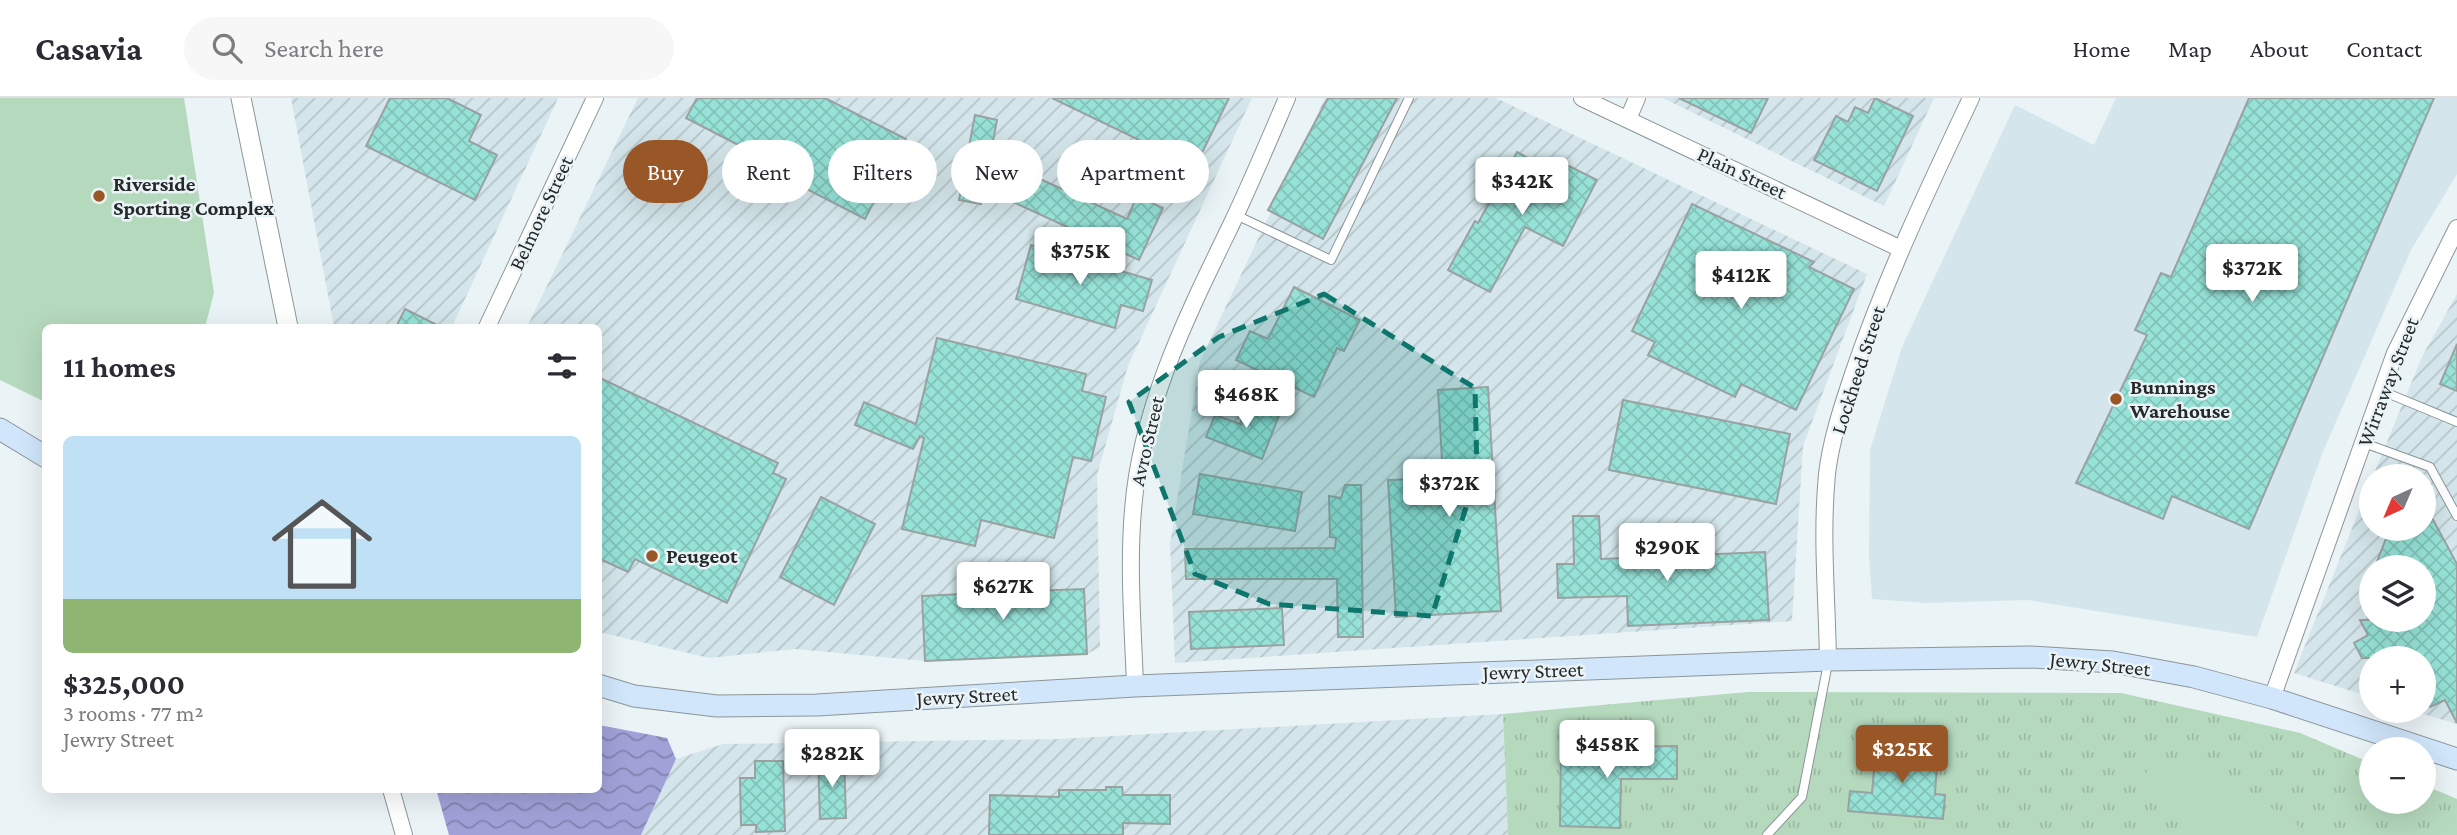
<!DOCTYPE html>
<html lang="en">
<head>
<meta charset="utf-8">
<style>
  body { margin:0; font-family:"Crimson Pro",serif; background:#f7f7f7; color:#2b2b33; height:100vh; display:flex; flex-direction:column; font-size:26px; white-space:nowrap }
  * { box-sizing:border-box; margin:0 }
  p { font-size:23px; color:#7c7c81 }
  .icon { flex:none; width:38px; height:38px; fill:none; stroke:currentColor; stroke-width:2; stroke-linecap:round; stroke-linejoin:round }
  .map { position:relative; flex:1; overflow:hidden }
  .drawer { position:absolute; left:42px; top:226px; width:560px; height:469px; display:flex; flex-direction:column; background:#fff; border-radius:10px; box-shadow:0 7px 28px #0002 }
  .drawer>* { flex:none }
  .guide { position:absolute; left:623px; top:42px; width:665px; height:63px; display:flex; gap:14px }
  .needle { width:46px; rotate:224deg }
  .buttons { position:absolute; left:2359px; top:366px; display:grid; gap:14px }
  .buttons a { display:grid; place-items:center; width:77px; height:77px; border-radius:50%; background:#fff; box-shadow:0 7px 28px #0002; font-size:35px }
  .price { position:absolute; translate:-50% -60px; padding:0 16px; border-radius:7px; background:#fff; color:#222; font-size:23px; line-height:46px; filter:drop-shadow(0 2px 4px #0008) }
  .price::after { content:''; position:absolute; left:50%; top:42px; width:21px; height:16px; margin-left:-10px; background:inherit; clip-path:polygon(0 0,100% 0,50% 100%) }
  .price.selected { background:#995627; color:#fff }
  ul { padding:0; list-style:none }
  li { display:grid; align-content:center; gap:14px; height:371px; padding:0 21px }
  li span { display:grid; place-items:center; height:217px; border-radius:10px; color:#555 }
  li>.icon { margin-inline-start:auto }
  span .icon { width:126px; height:126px; fill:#fffc; stroke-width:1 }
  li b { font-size:30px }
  h2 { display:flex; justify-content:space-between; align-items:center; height:84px; padding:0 21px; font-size:30px }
  .pill { padding:0 24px; border-radius:32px; background:#fff; box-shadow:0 7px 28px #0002; font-size:24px; line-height:63px }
  .pill.selected { background:#995627; color:#fff }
  header { display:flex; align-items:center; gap:42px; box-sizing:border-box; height:98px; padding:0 35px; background:#fff; border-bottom:2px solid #e1e1e2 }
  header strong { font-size:33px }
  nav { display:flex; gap:38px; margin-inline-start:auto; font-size:24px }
  .search { width:490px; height:63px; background:#f7f7f7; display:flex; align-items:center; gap:18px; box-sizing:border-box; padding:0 24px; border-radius:38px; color:#7c7c81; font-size:26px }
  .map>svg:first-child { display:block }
  .built { fill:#d4e6eb }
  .industrial { fill:url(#industrial-furrows); fill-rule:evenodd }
  .grass { fill:url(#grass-tufts) }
  .pitch { fill:#b5d9bd }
  .water { fill:url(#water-waves) }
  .building { fill:url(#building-cross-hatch); stroke:#99a2a1; stroke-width:2 }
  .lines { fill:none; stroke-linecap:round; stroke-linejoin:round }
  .service-casing { stroke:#8c9598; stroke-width:10 }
  .minor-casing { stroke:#8c9598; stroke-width:18 }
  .tertiary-casing { stroke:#8c9598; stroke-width:21 }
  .secondary-casing { stroke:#8c9598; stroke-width:23 }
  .service { stroke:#fff; stroke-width:8 }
  .minor { stroke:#fff; stroke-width:16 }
  .tertiary { stroke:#fff; stroke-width:19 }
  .secondary { stroke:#d1e6fb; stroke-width:21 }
  .marked { fill:#0f766e; fill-opacity:0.2; stroke:#0f766e; stroke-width:5; stroke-dasharray:14 9; stroke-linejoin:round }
  .poi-dot { fill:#995627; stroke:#eaf3f6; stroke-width:2.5 }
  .labels { text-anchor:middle; stroke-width:5; stroke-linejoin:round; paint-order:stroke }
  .street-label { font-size:21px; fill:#26292a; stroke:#eaf3f6 }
  .poi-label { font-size:21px; font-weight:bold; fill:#26292a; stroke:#eaf3f6; text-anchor:start }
</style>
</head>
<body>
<header>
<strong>Casavia</strong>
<div class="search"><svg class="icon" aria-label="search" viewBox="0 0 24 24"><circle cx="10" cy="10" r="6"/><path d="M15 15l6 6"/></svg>Search here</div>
<nav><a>Home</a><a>Map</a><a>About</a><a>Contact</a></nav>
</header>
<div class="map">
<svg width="2457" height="737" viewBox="0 0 2457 737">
  <defs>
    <pattern id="industrial-furrows" width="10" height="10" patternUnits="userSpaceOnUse" patternTransform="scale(1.75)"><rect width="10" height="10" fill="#d4e6eb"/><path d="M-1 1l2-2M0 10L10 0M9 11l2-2" fill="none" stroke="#b6c5ca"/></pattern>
    <pattern id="grass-tufts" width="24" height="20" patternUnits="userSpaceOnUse" patternTransform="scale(1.75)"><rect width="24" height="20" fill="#b5d9bd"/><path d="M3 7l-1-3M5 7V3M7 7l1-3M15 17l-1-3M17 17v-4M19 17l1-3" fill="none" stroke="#9cbaa3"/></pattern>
    <pattern id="water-waves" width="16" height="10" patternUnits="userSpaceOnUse" patternTransform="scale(1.75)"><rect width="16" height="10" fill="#a0a1d7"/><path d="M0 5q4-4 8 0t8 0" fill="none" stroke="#8283af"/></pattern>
    <pattern id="building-cross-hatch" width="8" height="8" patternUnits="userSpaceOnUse" patternTransform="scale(1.75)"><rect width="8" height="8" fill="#96e2d7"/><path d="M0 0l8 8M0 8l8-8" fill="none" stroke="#81c2b9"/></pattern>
  </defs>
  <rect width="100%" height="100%" fill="#eaf3f6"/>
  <!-- built -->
  <path class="built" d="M2116,0H2457V76L2411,152L2322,356L2257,539L2028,502L1925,505L1872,501L1869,458L1870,352L1902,249L2015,7L2094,47Z"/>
  <!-- industrial -->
  <g class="industrial">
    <path d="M291,0H558L452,229H334Z"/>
    <path d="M638,0H1252L1128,268L1097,377L1100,549L1087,556L925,563L796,551L709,560L599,534L598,229H527Z"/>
    <path d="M1325,0H1496L1867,176L1803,348L1792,523L1175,565L1170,446L1200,263Z"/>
    <path d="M1663,0H1934L1884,108Z"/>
    <path d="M2457,196V626L2413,613L2424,612V560H2371V599L2294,575L2371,383V430H2424V378H2373L2422,259ZM2371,469H2424V522H2371Z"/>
    <path d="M1503,616L1508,737H641L676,661L723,646L1060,641Z"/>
  </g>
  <!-- grass -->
  <path class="grass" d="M1748,594L2121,595L2300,635L2371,665V704H2424V687L2457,701V737H1508L1503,616Z"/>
  <!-- pitch -->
  <g class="pitch">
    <path d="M0,0H184L214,195L205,229H46L45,304L0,282Z"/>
    <path d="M2154,661L2203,664L2312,737H2221L2139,687Z"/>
  </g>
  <!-- water -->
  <path class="water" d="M599,627L667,640L676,661L641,737H449L436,691H598Z"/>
  <!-- building -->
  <g class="building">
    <path d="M390,0H447L481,17L469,43L497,57L475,102L366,48Z"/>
    <path d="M697,0H825L906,41L865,121L746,60L750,53L686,20Z"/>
    <path d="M1052,0H1229L1195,69Z"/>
    <path d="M1328,0H1397L1323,141L1268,112Z"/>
    <path d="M1679,0H1768L1751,35Z"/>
    <path d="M1875,0L1913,18L1877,93L1814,62L1836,18L1848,24L1855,9L1868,15Z"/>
    <path d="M2249,0H2434L2249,431L2172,398L2163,421L2076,385L2147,237L2135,232L2161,175L2171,179Z"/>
    <path d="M975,17L997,22L981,106L959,102Z"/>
    <path d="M1517,54L1557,76L1563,65L1597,82L1563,148L1525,129L1490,194L1448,172L1475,123L1478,125Z"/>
    <path d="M1025,74L1127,121L1137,98L1163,110L1139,162L1011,103Z"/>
    <path d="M1692,106L1814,164L1809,169L1854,191L1796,312L1741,286L1735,299L1648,257L1655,244L1632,233Z"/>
    <path d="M1031,147L1152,182L1143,213L1121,207L1115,230L1016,201Z"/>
    <path d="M1294,189L1360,222L1344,253L1337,250L1314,299L1236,262L1250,233L1268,241Z"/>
    <path d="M405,211L441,229H396Z"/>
    <path d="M937,240L1086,276L1082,293L1106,299L1091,363L1073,359L1054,440L981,422L975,448L902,431L924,340L920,338L913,351L855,327L864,304L916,326Z"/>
    <path d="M2457,246V293L2440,286Z"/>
    <path d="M598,279L778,365L773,375L786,381L727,505L635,461L628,474L598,460Z"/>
    <path d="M1488,289L1501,513L1396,519L1388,382L1443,380L1438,292Z"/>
    <path d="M1249,302L1280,315L1262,361L1206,339L1215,317L1240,326Z"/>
    <path d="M1623,302L1790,336L1776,406L1609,372Z"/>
    <path d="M1200,376L1302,394L1295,433L1193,416Z"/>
    <path d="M1345,387H1361L1363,539H1338L1337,481H1186L1185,451L1335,450L1336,440L1330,439L1329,398L1341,400Z"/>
    <path d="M821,399L875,426L834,507L780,479Z"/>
    <path d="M2424,405L2457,466V625L2445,602L2430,609L2424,598V560H2362L2354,545L2368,537L2360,522H2424V469H2375L2390,430H2424Z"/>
    <path d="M1573,418H1599L1601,461L1765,454L1769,522L1628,528L1627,498L1558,500L1557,466H1574Z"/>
    <path d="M1003,474L1004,494L1084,491L1087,556L925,563L922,498L963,496L962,475Z"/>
    <path d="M1282,510L1284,547L1191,551L1189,514Z"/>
    <path d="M1677,648V681H1621L1620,730L1560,728L1561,649Z"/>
    <path d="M1876,648L1938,653L1935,696L1945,697L1943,721L1848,713L1850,693L1872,695Z"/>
    <path d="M844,661L846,720L820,721L818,662Z"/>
    <path d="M755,663H783L785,733L756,734V727H741L740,680H755Z"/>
    <path d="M1106,689H1122L1123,697H1170V726L1123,725V737H989L990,697L1059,699V692H1106Z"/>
  </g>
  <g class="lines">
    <!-- service casing -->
    <g class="service-casing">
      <g id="service">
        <path d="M1236,117L1331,162L1409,0"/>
        <path d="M2382,293L2457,324"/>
        <path d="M2364,345L2430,369L2457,418"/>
        <path d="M1767,737L1802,699L1828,565"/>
      </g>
    </g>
    <!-- minor casing -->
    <g class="minor-casing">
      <g id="minor">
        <path d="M1582,0L1901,151"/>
        <path d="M1628,21L1637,0"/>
        <path d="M487,229L595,0"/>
        <path d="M1828,562C1827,500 1821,438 1827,376C1831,341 1843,306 1854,273C1886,179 1929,89 1971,0"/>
        <path d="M1135,588C1133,530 1128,470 1133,412C1141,309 1187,218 1231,127C1251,85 1269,42 1287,0"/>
        <path d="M2272,600L2395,255L2457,130"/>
        <path d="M391,691L404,737"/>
      </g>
    </g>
    <!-- tertiary casing -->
    <g class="tertiary-casing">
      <path id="tertiary" d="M241,0L288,229"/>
    </g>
    <!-- secondary casing -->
    <g class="secondary-casing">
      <g id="secondary">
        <path d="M0,331L46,359"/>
        <path d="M598,587L634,598L717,608L817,607L1135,588L1828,562L2031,559L2113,564L2194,579L2272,600L2457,661"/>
      </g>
    </g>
    <!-- service -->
    <use href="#service" class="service"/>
    <!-- minor -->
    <use href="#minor" class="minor"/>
    <!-- tertiary -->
    <use href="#tertiary" class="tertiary"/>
    <!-- secondary -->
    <use href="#secondary" class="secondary"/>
  </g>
  <!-- marked area -->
  <path class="marked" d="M1324,196L1475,290L1477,374L1432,518L1269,506L1195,476L1129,304L1219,239Z"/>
  <!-- markers -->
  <g class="poi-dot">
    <circle cx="99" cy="98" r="7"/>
    <circle cx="2116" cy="301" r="7"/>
    <circle cx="652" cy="458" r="7"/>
  </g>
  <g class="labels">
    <!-- street labels -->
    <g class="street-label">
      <text transform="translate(1742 75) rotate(25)" y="7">Plain Street</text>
      <text transform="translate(541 115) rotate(-65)" y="7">Belmore Street</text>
      <text transform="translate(1858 272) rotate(-72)" y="7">Lockheed Street</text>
      <text transform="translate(2388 284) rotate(-69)" y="7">Wirraway Street</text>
      <text transform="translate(1147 343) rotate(-77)" y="7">Avro Street</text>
      <text transform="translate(2100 566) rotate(6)" y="7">Jewry Street</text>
      <text transform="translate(1533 573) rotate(-2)" y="7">Jewry Street</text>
      <text transform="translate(967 598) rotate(-3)" y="7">Jewry Street</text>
    </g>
    <!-- poi labels -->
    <g class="poi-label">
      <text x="113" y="93">Riverside<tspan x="113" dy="24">Sporting Complex</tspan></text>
      <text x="2130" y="296">Bunnings<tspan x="2130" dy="24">Warehouse</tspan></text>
      <text x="666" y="465">Peugeot</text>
    </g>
  </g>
</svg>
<div class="buttons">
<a><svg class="needle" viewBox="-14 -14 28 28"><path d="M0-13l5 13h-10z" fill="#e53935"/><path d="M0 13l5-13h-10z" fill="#7c7c81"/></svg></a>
<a><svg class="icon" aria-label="layers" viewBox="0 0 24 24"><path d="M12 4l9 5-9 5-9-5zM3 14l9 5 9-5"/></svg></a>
<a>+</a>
<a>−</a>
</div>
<b class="price" style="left:1522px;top:119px">$342K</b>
<b class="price" style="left:1080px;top:189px">$375K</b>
<b class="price" style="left:2252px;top:206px">$372K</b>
<b class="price" style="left:1741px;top:213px">$412K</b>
<b class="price" style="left:1246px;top:332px">$468K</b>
<b class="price" style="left:1449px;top:421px">$372K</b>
<b class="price" style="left:1667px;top:485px">$290K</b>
<b class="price" style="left:1003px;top:524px">$627K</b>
<b class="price" style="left:1607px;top:682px">$458K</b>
<b class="price selected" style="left:1902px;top:687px">$325K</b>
<b class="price" style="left:832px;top:691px">$282K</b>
<div class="guide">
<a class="pill selected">Buy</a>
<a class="pill">Rent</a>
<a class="pill">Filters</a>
<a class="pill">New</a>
<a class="pill">Apartment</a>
</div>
<section class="drawer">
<h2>11 homes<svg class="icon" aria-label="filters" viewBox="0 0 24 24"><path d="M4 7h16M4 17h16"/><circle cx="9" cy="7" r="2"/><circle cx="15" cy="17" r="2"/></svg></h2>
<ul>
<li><span style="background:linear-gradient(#bfe0f5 75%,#8fb573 0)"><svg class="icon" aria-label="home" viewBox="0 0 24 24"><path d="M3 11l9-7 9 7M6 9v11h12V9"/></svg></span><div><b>$325,000</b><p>3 rooms · 77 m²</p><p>Jewry Street</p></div></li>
</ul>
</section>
</div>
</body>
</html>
